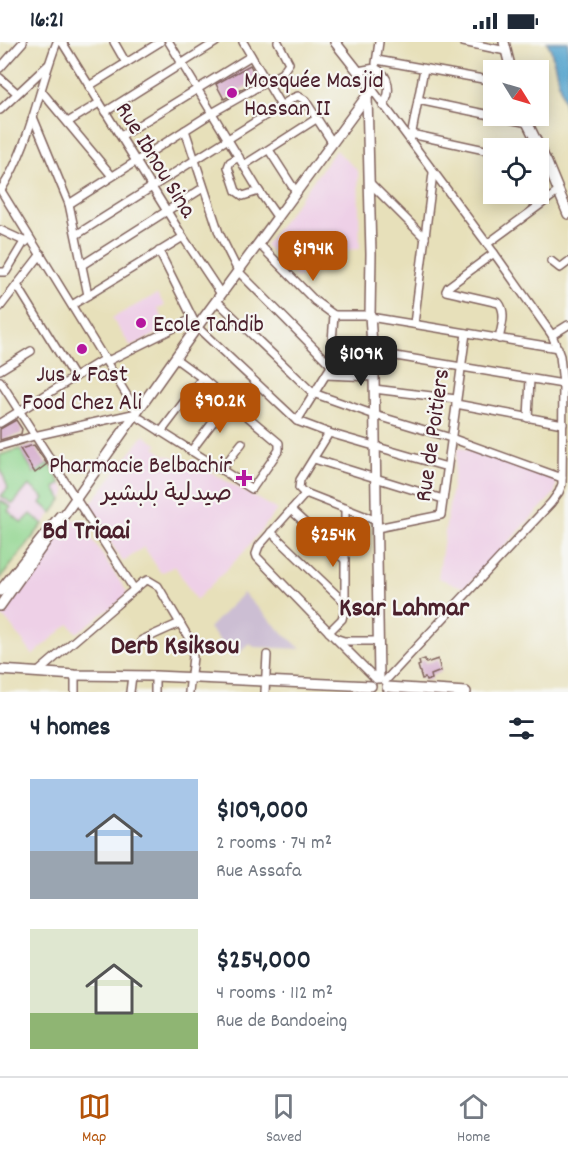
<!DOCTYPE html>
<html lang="en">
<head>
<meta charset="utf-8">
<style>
  body { margin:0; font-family:Dekko,"Playpen Sans Arabic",sans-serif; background:#f2f2f3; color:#1f2937; height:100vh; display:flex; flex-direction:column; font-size:22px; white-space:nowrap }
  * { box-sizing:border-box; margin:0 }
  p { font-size:20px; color:#747a83 }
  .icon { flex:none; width:33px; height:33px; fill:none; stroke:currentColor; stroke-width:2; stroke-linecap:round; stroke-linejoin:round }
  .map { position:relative; height:650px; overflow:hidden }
  .sheet { display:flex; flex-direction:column; background:#fff; flex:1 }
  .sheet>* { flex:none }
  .needle { width:39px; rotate:127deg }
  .controls { position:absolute; left:483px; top:18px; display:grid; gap:12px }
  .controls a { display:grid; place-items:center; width:66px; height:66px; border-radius:0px; background:#fff; box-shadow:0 3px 15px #0003; font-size:30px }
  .price { position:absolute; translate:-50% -51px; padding:0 14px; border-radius:12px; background:#b45309; color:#fff; font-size:20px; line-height:39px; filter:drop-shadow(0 2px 3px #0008) }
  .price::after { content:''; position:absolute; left:50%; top:36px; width:18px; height:14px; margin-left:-9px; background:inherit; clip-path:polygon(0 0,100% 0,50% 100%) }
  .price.active { background:#222; color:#fff }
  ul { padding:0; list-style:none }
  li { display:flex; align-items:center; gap:18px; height:150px; padding:0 30px }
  li span { display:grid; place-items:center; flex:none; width:168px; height:120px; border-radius:0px; color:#555 }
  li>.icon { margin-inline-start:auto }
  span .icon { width:72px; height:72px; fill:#fffc; stroke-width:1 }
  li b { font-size:26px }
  h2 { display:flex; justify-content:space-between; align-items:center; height:72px; padding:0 30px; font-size:26px }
  .status { display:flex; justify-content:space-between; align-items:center; height:42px; padding:0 30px; background:#fff; direction:ltr }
  .status svg { height:16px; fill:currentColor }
  .tabs { display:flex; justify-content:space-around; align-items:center; height:84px; border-top:2px solid #e0e1e3; background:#fff; font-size:16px; color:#747a83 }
  .tabs a { display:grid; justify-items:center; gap:3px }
  .tabs .active { color:#b45309 }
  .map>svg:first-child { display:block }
  .built { fill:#eed0e7 }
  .industrial { fill:#ccbed3 }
  .green { fill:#90d58f; stroke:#6d7a5d; stroke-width:1.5 }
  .water { fill:#53a3cd; stroke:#4e617c; stroke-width:1.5 }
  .building { fill:#d1a4c9 }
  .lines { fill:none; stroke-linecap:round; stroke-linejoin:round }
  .street-casing { stroke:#81635d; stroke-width:10 }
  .secondary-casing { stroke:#81635d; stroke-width:12 }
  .street { stroke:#fff; stroke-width:7 }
  .secondary { stroke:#fff; stroke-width:9 }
  .poi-dot { fill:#b5179e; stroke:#f6f6f2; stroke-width:2 }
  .labels { text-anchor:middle; stroke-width:4.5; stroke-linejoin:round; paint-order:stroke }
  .poi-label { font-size:24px; fill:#4a1f2b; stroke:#f6f6f2; text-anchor:start }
  .street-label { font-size:24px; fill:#4a1f2b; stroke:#f6f6f2 }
  .quarter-label { font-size:27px; font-weight:bold; fill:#4a1f2b; stroke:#f6f6f2 }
</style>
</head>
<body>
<div class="status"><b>16:21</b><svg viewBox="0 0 49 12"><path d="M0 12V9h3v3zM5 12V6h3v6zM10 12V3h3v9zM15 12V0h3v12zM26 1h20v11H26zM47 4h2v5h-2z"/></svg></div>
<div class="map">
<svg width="568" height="650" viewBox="0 0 568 650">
  <rect width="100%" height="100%" fill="#f6f6f2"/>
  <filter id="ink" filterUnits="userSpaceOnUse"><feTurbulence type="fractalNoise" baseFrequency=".0167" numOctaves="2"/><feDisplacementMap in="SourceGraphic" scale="12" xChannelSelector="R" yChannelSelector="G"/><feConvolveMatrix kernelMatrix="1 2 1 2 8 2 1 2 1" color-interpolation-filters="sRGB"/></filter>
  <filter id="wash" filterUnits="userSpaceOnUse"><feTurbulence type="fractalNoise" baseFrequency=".008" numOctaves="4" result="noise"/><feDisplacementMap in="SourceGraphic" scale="24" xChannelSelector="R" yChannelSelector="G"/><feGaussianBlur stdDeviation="1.35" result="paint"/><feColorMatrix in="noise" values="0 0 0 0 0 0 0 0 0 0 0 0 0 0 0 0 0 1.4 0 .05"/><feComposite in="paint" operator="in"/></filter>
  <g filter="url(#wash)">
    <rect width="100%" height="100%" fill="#e7e0ba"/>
    <!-- built -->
    <g class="built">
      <path d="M336,108L358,129L360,207L346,208L297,236L265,203Z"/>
      <path d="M157,252L165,264L158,267L168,286L131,305L112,276Z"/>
      <path d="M144,393L158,403L155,406L163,412L195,421L277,468L243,511L196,558L175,524L161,531L144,505L123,520L88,465Z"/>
      <path d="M458,405L557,436L555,451L465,546L438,536Z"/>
      <path d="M20,407L35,431L49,421L66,449L65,454L0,537V413Z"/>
      <path d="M71,477L80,479L127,550L124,556L77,591L69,582L33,613L8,580L0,573V569Z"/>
    </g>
    <!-- industrial -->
    <path class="industrial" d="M243,551L278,586L301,607L254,605L249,601L235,616L209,586Z"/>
    <!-- green -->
    <g class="green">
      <path d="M20,407L34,431L49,421L61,442L55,446L62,458L52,471L41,461L44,456L29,443L13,462L1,454L8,446L0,425V413Z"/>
      <path d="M0,458L11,465L8,469L22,481L31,472L43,482L0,537Z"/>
    </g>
    <!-- water -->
    <path class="water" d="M547,0H568V79L551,8Z"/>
    <g id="blocks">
      <!-- building -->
      <g class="building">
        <path d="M250,23L258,38L224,57L216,42Z"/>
        <path d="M16,378L22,387L21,392L0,398V387Z"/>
        <path d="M34,403L47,422L35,431L20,407Z"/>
        <path d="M425,617L426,621L438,617L441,629L431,633L432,637L426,639L425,636L422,637L418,624L420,623L419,619Z"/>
      </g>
    </g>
  </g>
  <g filter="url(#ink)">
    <use href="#blocks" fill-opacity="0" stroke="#81635d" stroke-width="1.5"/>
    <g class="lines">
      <!-- street casing -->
      <g class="street-casing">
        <g id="street">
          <path d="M62,0L183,195L221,252"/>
          <path d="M114,0L126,21"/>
          <path d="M169,0L259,149L278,176"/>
          <path d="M243,0L281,64"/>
          <path d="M463,0L506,9"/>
          <path d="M377,18L494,39"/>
          <path d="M376,21L379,0"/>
          <path d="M0,26L23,0"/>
          <path d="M358,29L375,26C390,33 392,50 383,64"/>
          <path d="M0,36L17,51"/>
          <path d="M89,44L160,0"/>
          <path d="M372,47L494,211L552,293L560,314L563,342L562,442L559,450L551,461L385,639"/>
          <path d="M42,50L112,134"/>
          <path d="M418,58L528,81"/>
          <path d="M0,68L48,23"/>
          <path d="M105,70L216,0"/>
          <path d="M33,75L69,162L88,253"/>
          <path d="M68,80L99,61"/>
          <path d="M185,88L219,191L238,229L331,323"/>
          <path d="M411,92L494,110"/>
          <path d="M121,94L251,14"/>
          <path d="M411,95L424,27"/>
          <path d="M269,108L296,150"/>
          <path d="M239,115L230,120L228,125L236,149L243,154L259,149"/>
          <path d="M244,123L316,77"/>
          <path d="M370,141L425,196"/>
          <path d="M0,147L134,365L139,368"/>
          <path d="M1,148C31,101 37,51 57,0"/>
          <path d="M69,162L212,71L282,31L289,21L278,0"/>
          <path d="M0,188L26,200"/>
          <path d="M76,193L293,56L298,54L305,58L332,100"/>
          <path d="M259,202L315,259L334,273H370"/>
          <path d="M487,202L559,149"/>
          <path d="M159,209L197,285L297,379L329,391L447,425"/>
          <path d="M494,211L448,245L446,249L499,261C507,271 501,286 499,297"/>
          <path d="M551,219L560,226L568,220"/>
          <path d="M82,223L203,146"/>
          <path d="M0,230H6L24,200"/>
          <path d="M17,243L74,335"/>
          <path d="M217,259L313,351L375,373L451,396L562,436"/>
          <path d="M72,263L183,195"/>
          <path d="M0,265L41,212"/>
          <path d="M370,275L558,306"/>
          <path d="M414,282L433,131"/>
          <path d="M552,293L568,283"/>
          <path d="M372,310L563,342"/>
          <path d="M108,319L192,277"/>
          <path d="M0,328L31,309"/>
          <path d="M326,333L374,335"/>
          <path d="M0,339L134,547"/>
          <path d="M374,347L456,357"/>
          <path d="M456,362L563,382"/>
          <path d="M528,376L530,337"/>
          <path d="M141,377L252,447L279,408V401L202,336L176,317"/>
          <path d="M297,379L330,326L334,273"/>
          <path d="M0,381L106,316"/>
          <path d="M161,390L202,336"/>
          <path d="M329,391L300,438L299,446L303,450L377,479"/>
          <path d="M0,404L34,394L137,371"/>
          <path d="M191,409L229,359"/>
          <path d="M314,417L443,457"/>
          <path d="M221,428L242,401"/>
          <path d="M306,451L259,504L256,512L257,515L335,596L344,599H378"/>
          <path d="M291,468L345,518"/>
          <path d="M377,486L441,473L466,291"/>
          <path d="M271,490L345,561"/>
          <path d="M329,590L342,577L345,565V466"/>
          <path d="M142,598L180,581"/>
          <path d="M337,598L376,637"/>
          <path d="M38,630L143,540L148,538L158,544L190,598L193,615L189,650"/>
          <path d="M155,634V650"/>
          <path d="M75,650V633"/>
          <path d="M130,650L132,634"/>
          <path d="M265,650L267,613"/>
        </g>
      </g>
      <!-- secondary casing -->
      <g class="secondary-casing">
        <g id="secondary">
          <path d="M504,0L511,28"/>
          <path d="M367,54L371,212L370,273L374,335L379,636"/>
          <path d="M524,74L547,121L568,172"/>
          <path d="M0,549L60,474"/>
          <path d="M0,564L197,285L372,47L335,0"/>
          <path d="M0,628L75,633L155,634L371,644"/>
          <path d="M387,645L466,650"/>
        </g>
      </g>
      <!-- street -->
      <use href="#street" class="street"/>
      <!-- secondary -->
      <use href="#secondary" class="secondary"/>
    </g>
  </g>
  <!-- markers -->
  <g class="poi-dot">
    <circle cx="232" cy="51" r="6"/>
    <circle cx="141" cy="281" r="6"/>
    <circle cx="82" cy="307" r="6"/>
    <path d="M241 427h6v6h6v6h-6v6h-6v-6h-6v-6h6z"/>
  </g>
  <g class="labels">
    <!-- poi labels -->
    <g class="poi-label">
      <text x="244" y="45">Mosquée Masjid<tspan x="244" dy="28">Hassan II</tspan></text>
      <text x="153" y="289">Ecole Tahdib</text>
      <text x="82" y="339" text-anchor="middle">Jus &amp; Fast<tspan x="82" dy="28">Food Chez Ali</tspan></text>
      <text x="232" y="430" text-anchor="end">Pharmacie Belbachir<tspan x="232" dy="28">صيدلية بلبشير</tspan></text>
    </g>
    <!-- street labels -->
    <g class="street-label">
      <text transform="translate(157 117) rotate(58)" y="8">Rue Ibnou Sina</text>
      <text transform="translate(431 393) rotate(-82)" y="8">Rue de Poitiers</text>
    </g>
    <!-- quarter labels -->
    <g class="quarter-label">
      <text x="86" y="496">Bd Triaai</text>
      <text x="404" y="573">Ksar Lahmar</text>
      <text x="175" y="611">Derb Ksiksou</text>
    </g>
  </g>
</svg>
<div class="controls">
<a><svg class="needle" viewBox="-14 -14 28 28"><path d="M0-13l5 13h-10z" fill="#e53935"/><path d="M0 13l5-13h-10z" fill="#747a83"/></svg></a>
<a><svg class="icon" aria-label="locate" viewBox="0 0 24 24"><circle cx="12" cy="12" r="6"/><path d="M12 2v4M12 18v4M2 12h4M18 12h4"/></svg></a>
</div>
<b class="price" style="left:313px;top:240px">$194K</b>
<b class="price active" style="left:361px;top:345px">$109K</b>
<b class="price" style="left:220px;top:392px">$90.2K</b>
<b class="price" style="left:333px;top:526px">$254K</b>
</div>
<section class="sheet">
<h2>4 homes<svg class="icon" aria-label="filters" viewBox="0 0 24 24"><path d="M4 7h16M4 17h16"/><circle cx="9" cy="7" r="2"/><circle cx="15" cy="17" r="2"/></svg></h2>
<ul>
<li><span style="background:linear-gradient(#a9c7e8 60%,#9aa5b1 0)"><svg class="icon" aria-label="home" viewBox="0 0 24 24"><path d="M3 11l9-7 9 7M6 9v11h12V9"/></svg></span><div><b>$109,000</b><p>2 rooms · 74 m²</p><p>Rue Assafa</p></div></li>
<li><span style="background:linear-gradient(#dfe7d0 70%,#8fb573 0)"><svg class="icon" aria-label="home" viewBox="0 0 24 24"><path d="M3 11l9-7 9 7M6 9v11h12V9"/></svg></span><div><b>$254,000</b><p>4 rooms · 112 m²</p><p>Rue de Bandoeing</p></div></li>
</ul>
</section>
<nav class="tabs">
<a class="active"><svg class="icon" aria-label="map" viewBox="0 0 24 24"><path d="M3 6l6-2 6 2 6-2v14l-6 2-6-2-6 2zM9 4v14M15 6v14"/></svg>Map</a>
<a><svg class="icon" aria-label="saved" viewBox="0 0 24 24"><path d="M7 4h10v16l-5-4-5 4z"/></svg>Saved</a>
<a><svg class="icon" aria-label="home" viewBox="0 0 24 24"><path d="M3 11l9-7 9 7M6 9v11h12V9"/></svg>Home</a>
</nav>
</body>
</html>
